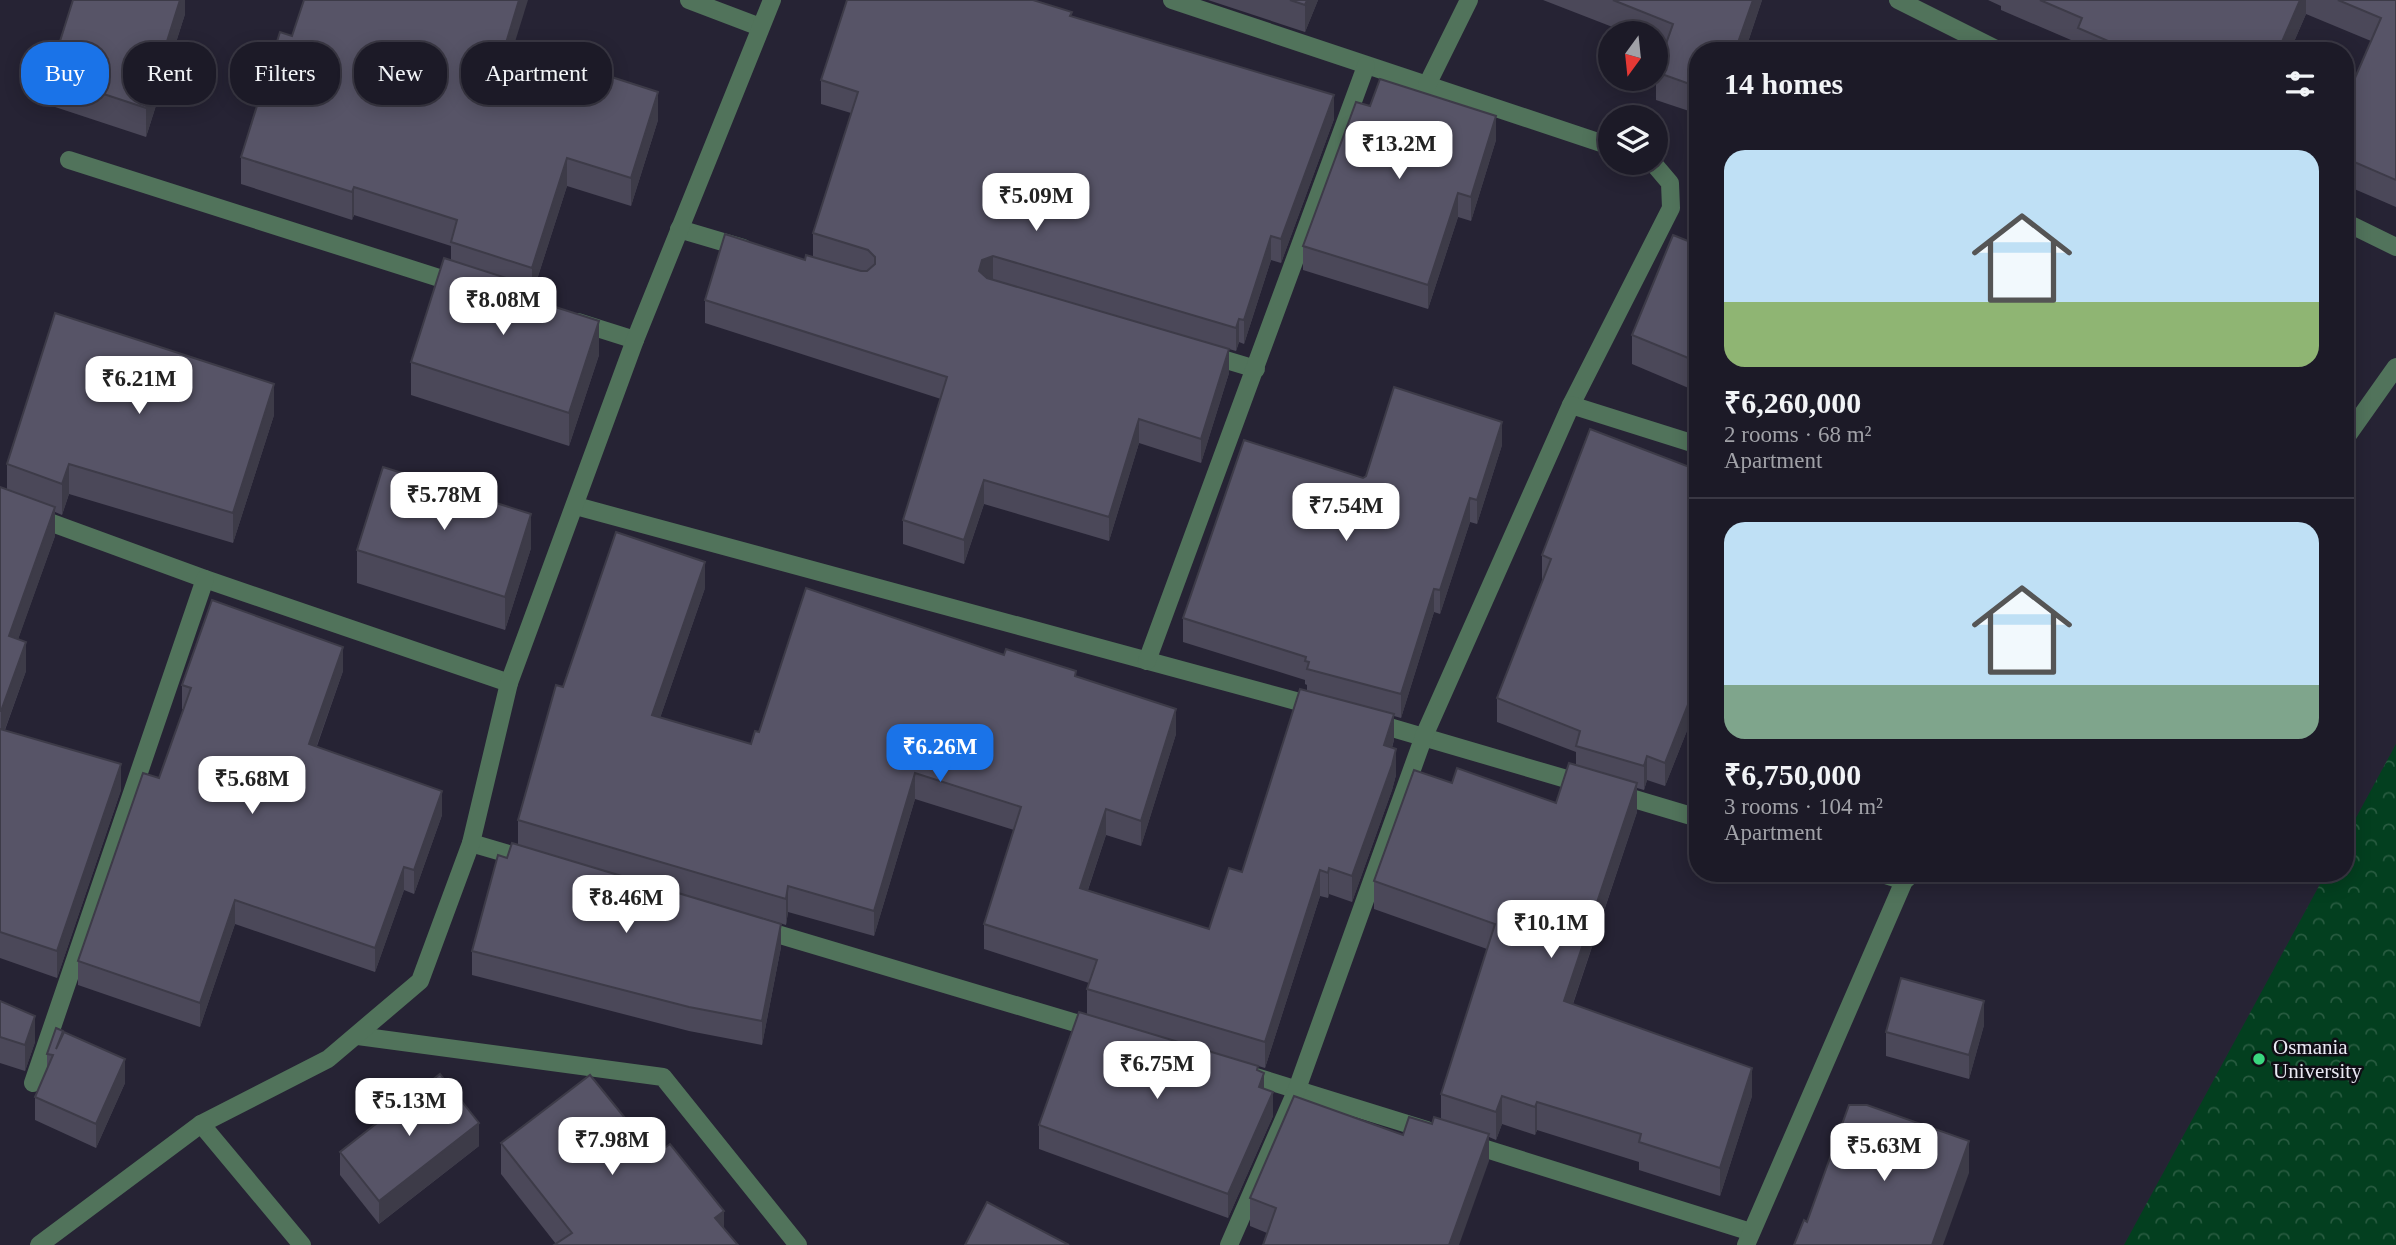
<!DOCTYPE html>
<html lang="en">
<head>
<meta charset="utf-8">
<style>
  body { margin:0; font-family:"Times New Roman",serif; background:#25232f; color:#f1f3f6; height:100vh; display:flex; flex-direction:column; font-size:26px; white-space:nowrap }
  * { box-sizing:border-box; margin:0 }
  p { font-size:23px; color:#a0a1a7 }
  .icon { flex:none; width:38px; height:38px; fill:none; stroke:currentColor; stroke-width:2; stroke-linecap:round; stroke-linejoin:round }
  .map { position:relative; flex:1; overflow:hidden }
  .side { position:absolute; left:1689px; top:42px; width:665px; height:840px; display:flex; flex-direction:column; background:#1c1a27; border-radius:28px; box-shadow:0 4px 18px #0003,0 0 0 2px #3a3844 }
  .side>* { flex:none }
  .guide { position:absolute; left:21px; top:42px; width:665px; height:63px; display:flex; gap:14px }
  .needle { width:46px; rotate:195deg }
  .controls { position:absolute; left:1598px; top:21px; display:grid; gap:14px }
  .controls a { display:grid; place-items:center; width:70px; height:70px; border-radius:50%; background:#1c1a27; box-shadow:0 4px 18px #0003,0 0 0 2px #3a3844; font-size:35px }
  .price { position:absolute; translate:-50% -60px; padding:0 16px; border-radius:14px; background:#fff; color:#222; font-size:23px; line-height:46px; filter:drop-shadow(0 2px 4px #0008) }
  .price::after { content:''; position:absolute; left:50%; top:42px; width:21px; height:16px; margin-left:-10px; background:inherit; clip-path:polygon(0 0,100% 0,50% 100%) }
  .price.on { background:#1a73e8; color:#fff }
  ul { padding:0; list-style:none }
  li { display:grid; align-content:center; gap:14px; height:371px; padding:0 35px }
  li+li { border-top:2px solid #3a3844 }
  li span { display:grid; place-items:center; height:217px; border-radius:21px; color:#555 }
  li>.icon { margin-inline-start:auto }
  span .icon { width:126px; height:126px; fill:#fffc; stroke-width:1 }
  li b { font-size:30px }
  h2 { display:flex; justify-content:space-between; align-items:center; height:84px; padding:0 35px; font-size:30px }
  .tag { padding:0 24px; border-radius:28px; background:#1c1a27; box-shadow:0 4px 18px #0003,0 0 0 2px #3a3844; font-size:24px; line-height:63px }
  .tag.on { background:#1a73e8; color:#fff }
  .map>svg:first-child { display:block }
  .forest { fill:url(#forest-crowns) }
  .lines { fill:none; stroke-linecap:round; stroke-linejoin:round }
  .minor { stroke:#51735b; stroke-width:18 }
  .wall { fill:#4b4859 }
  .shaded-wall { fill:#3d3b48 }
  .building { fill:#575467; stroke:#3d3b48; stroke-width:2 }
  .poi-dot { fill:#3ad77f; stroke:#0f0e15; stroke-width:2.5 }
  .labels { text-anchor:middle; stroke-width:5; stroke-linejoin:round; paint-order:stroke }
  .poi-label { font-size:21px; fill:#eae9f4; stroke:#0f0e15; text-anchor:start }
</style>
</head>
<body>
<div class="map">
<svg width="2396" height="1245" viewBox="0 0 2396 1245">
  <defs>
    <pattern id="forest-crowns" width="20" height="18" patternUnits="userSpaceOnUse" patternTransform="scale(1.75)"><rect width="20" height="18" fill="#033f1f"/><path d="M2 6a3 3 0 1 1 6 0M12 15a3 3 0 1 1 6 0" fill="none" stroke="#285b40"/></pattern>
  </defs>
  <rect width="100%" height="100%" fill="#262334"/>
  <!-- forest -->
  <path class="forest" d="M2396,744V1245H2124L2326,873H2345V838Z"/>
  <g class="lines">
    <!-- minor -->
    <g class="minor">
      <path d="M689,0L760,27"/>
      <path d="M1172,0L1610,146"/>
      <path d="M1898,0L2000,51"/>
      <path d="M1427,85L1469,0"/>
      <path d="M69,160L458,284"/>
      <path d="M2345,222L2396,247"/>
      <path d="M679,229L743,248"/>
      <path d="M578,322L635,340"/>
      <path d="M1206,354L1256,369"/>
      <path d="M1571,405L1671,208L1670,183L1653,163"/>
      <path d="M2345,439L2396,367"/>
      <path d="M0,504L205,579L509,683"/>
      <path d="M576,506L1318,707"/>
      <path d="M1147,661L1366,66"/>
      <path d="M1372,722L1587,785"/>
      <path d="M1614,793L1698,818"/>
      <path d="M471,843L529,860"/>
      <path d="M1879,873L1904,881"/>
      <path d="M760,929L1096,1029"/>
      <path d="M358,1036L663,1077L798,1245"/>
      <path d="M1243,1073L1427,1130"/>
      <path d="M33,1083L205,579"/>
      <path d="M201,1124L302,1245"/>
      <path d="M1467,1143L1751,1232"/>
      <path d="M39,1245L201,1124L328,1059L420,981L471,843L509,683L635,340L772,0"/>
      <path d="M1229,1245L1297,1089L1424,736L1571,405L1698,445"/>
      <path d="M1746,1245L1904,881L1913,873"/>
    </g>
  </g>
  <!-- wall -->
  <g class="wall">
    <path d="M185,0V14L146,137L49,105V76Z"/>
    <path d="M1208,0H1318L1305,32Z"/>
    <path d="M1543,0H1762L1745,51H1698V114L1656,100V72L1664,48L1656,44V33H1628Z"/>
    <path d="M1988,0H2396V207L2345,185V101L2371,41L2306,14L2290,51H2078V43L2001,10V6Z"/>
    <path d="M1072,16L1334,119L1281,263L1271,260L1244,344L1239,342L1236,351L1229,349V373L1201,463L1139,443L1109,541L984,504L964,564L903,544V520L941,399L705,323V300L813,257V233L851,113L821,104V80Z"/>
    <path d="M292,36L513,46L658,120L631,206L567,186L532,295L525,293V298L599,355L569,446L411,395V362L451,260V246L354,215L352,220L241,184V157Z"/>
    <path d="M1370,106L1496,140L1471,221L1458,217L1428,309L1303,270V246Z"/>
    <path d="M1698,245V392L1632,364V335Z"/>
    <path d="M274,415L233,543L69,494L62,515L55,512V536L18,639L26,671L5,730L121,790L57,978L0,958V487L7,489V464Z"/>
    <path d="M1502,445L1477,524L1470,522L1440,614L1434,612L1401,718L1394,716V740L1392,748L1396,775L1392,790L1352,902L1329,894L1328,898L1320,896L1265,1068L1087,1015V989L1089,983L984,949V924L1014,830L915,799L874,936L788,912L786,925L518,845V820L563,687L705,588L660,718L751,744L759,732L1004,655L1076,676L1176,734L1141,846L1106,835L1088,890L1209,929L1242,872L1307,690V685L1305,684V680L1183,642V618L1363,478Z"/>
    <path d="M1698,455V703L1665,786L1647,780L1644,790L1637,788V812L1573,1004L1752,1096L1720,1196L1639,1170V1162L1537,1130L1535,1135L1502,1124L1496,1140L1489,1137V1161L1267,1233L1250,1226V1198L1403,1135L1432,1124L1441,1119V1094L1487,949L1374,909V881L1452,783L1556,803L1576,765V752L1497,722V698L1543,579H1542V555L1692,468Z"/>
    <path d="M531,548L505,630L357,583V550Z"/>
    <path d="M343,671L317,746L442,815L414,894L404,890L375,972L235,924L200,1027L78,985V961L159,778L184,709H182V685Z"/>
    <path d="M781,947L762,1045L689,1031L472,975V951Z"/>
    <path d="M0,1001L35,1042L25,1071L0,1063Z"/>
    <path d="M1984,1025L1969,1079L1886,1056V1032Z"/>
    <path d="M63,1034L125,1083L96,1148L35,1120V1097L47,1069V1054Z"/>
    <path d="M1258,1071L1273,1116L1228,1218L1039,1149V1125Z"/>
    <path d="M501,1143L655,1155L724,1228L556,1244L501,1174Z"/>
    <path d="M479,1146L379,1224L340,1175V1152Z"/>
  </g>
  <!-- shaded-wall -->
  <g class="shaded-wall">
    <path d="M180,0H185V14L146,137V108Z"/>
    <path d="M519,0H528L506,71V43Z"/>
    <path d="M1307,0H1318L1305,32V5Z"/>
    <path d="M1753,0H1762L1745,51H1735Z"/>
    <path d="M2300,0H2306V14L2290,51H2278Z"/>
    <path d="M658,92V120L631,206V178Z"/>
    <path d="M1334,95V119L1281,263V239Z"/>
    <path d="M1496,116V140L1471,221V197Z"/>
    <path d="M567,158V186L532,295V268Z"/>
    <path d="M354,187V215L352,220V192Z"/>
    <path d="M1458,193V217L1428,309V285Z"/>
    <path d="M1271,236V260L1244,344V320Z"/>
    <path d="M993,256V280L982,283L979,271L982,260Z"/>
    <path d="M525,284V317L521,296Z"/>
    <path d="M1239,319V342L1236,351V328Z"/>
    <path d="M599,321V355L569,446V413Z"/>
    <path d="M1229,349V373L1201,463V439Z"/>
    <path d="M274,384V415L233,543V513Z"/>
    <path d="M1139,419V443L1109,541V517Z"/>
    <path d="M1502,422V445L1477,524V500Z"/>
    <path d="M69,464V494L62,515V484Z"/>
    <path d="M984,480V504L964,564V540Z"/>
    <path d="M1470,498V522L1440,614V590Z"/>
    <path d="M55,507V536L9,665V636Z"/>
    <path d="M531,514V548L505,630V597Z"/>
    <path d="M705,562V588L652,741V715Z"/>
    <path d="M1434,589V612L1401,718V694Z"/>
    <path d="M26,642V671L1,740V711Z"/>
    <path d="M343,647V671L309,767V744Z"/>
    <path d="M1698,679V703L1665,786V763Z"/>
    <path d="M1176,709V734L1141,846V821Z"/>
    <path d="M1394,714V740L1384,771V745Z"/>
    <path d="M1396,749V775L1392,790L1352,902V876Z"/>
    <path d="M1647,756V780L1644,790V766Z"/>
    <path d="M121,764V790L57,978V951Z"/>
    <path d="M915,773V799L874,936V911Z"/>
    <path d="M1637,783V812L1564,1030V1001Z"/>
    <path d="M442,791V815L414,894V870Z"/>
    <path d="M1106,809V835L1080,913V888Z"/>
    <path d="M404,867V890L375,972V948Z"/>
    <path d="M1329,868V894L1328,898V873Z"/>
    <path d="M1320,870V896L1265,1068V1042Z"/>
    <path d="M788,886V912L786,925V899Z"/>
    <path d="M235,900V924L200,1027V1003Z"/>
    <path d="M781,924V947L762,1045V1021Z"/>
    <path d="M1984,1001V1025L1969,1079V1055Z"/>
    <path d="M35,1016V1042L25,1071V1045Z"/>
    <path d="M125,1059V1083L96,1148V1124Z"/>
    <path d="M1752,1068V1096L1720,1196V1168Z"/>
    <path d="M1264,1073V1097L1259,1087Z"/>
    <path d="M1273,1092V1116L1228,1218V1194Z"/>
    <path d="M1502,1096V1124L1496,1140V1112Z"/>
    <path d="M1537,1102V1130L1535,1135V1107Z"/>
    <path d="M479,1123V1146L379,1224V1201Z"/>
    <path d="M1489,1134V1161L1459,1245H1449Z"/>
    <path d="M1969,1141V1173L1943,1245H1932Z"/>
    <path d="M724,1211V1241L715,1218Z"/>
  </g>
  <!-- building -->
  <g class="building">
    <path d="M73,0H180L146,108L49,76Z"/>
    <path d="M304,0H519L506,43L658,92L631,178L567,158L532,268L451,242L457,220L354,187L352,192L241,157L280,32L292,36Z"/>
    <path d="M847,0H1033L1072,12L1070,16L1334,95L1281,239L1271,236L1244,320L1239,319L1236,328L993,256L982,260L979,271L987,278L1229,349L1201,439L1139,419L1109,517L984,480L964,540L903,520L947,377L705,300L725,234L805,260L806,255L861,271H867L875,264V257L868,250L813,233L858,92L821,80Z"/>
    <path d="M1290,0H1307L1305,5Z"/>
    <path d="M1613,0H1753L1735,51H1698V87L1656,72L1673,24Z"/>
    <path d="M2040,0H2300L2278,51H2131L2078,28L2082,18Z"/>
    <path d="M2338,0H2396V180L2345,158V101L2381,18Z"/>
    <path d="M1380,79L1496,116L1471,197L1458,193L1428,285L1303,246L1356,102L1370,106Z"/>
    <path d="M1673,235L1698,245V362L1632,335Z"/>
    <path d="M444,258L525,284L521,296L599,321L569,413L411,362Z"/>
    <path d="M55,313L274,384L233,513L69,464L62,484L7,464Z"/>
    <path d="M1394,387L1502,422L1477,500L1470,498L1440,590L1434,589L1401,694L1307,669L1309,662L1305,661L1306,657L1183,618L1244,440L1363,478L1366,476Z"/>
    <path d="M1590,429L1692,468L1698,455V679L1665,763L1647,756L1644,766L1576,746L1580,731L1497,698L1551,559L1542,555Z"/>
    <path d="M383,467L531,514L505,597L357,550Z"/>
    <path d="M0,487L55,507L9,636L26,642L1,711H0Z"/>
    <path d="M616,532L705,562L652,715L751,744L755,731L759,732L806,588L1004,655L1006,649L1076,671L1075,676L1176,709L1141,821L1106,809L1080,888L1209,929L1229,868L1242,872L1300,689L1394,714L1384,745L1396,749L1392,765L1352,876L1329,868L1328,873L1320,870L1265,1042L1087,989L1097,960L984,924L1021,807L915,773L874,911L788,886L786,899L518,820L556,685L563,687Z"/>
    <path d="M212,600L343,647L309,744L442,791L414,870L404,867L375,948L235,900L200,1003L78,961L143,773L159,778L191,688L182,685Z"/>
    <path d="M0,729L121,764L57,951L0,932Z"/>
    <path d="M1569,763L1637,783L1564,1001L1752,1068L1720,1168L1639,1142L1641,1134L1537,1102L1535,1107L1502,1096L1496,1112L1441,1094L1495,924L1374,881L1414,770L1452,783L1457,768L1556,803Z"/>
    <path d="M512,843L781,924L762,1021L689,1007L472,951L498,855L507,858Z"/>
    <path d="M1901,978L1984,1001L1969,1055L1886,1032Z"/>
    <path d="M0,1001L35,1016L25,1045L0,1037Z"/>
    <path d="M1079,1012L1258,1066L1257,1070L1264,1073L1259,1087L1273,1092L1228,1194L1039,1125Z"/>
    <path d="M56,1028L63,1031L56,1049L64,1032L125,1059L96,1124L35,1097L53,1055L47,1054Z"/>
    <path d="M440,1074L479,1123L379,1201L340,1152Z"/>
    <path d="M590,1075L655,1155L670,1144L724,1211L715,1218L738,1245H554L572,1233L501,1143Z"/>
    <path d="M1294,1096L1403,1135L1409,1117L1432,1124L1434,1117L1489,1134L1449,1245H1263L1276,1208L1250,1198Z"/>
    <path d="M1849,1105H1867L1969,1141L1932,1245H1794L1804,1220L1807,1222Z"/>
    <path d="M987,1202L1069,1245H965Z"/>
  </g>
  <!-- markers -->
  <circle class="poi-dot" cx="2259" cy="1059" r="7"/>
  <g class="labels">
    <!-- poi labels -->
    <g class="poi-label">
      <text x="2273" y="1054">Osmania<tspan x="2273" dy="24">University</tspan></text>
    </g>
  </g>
</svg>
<div class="controls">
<a><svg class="needle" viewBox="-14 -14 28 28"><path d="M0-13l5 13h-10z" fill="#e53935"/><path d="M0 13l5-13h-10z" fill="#a0a1a7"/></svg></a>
<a><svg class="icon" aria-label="layers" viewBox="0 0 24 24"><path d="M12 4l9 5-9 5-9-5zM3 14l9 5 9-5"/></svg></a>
</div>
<b class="price" style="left:1399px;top:181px">₹13.2M</b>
<b class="price" style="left:1036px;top:233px">₹5.09M</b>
<b class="price" style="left:503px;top:337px">₹8.08M</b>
<b class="price" style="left:139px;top:416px">₹6.21M</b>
<b class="price" style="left:444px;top:532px">₹5.78M</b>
<b class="price" style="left:1346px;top:543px">₹7.54M</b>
<b class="price on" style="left:940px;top:784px">₹6.26M</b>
<b class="price" style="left:252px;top:816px">₹5.68M</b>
<b class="price" style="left:626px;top:935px">₹8.46M</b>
<b class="price" style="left:1551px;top:960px">₹10.1M</b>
<b class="price" style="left:1157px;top:1101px">₹6.75M</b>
<b class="price" style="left:409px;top:1138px">₹5.13M</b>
<b class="price" style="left:612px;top:1177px">₹7.98M</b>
<b class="price" style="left:1884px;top:1183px">₹5.63M</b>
<div class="guide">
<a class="tag on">Buy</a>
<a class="tag">Rent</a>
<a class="tag">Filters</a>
<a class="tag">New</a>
<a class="tag">Apartment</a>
</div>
<section class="side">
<h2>14 homes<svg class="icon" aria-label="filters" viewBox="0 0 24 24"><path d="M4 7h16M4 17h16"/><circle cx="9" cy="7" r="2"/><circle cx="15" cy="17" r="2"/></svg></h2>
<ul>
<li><span style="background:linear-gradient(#bfe0f5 70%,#8fb573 0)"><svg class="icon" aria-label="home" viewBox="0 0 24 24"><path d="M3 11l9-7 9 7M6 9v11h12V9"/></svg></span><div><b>₹6,260,000</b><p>2 rooms · 68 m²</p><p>Apartment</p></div></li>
<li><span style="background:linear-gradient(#bfe0f5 75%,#7fa58c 0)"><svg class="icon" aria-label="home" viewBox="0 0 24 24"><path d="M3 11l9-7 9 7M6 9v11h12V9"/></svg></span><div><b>₹6,750,000</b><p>3 rooms · 104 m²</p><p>Apartment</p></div></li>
</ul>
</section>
</div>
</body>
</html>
